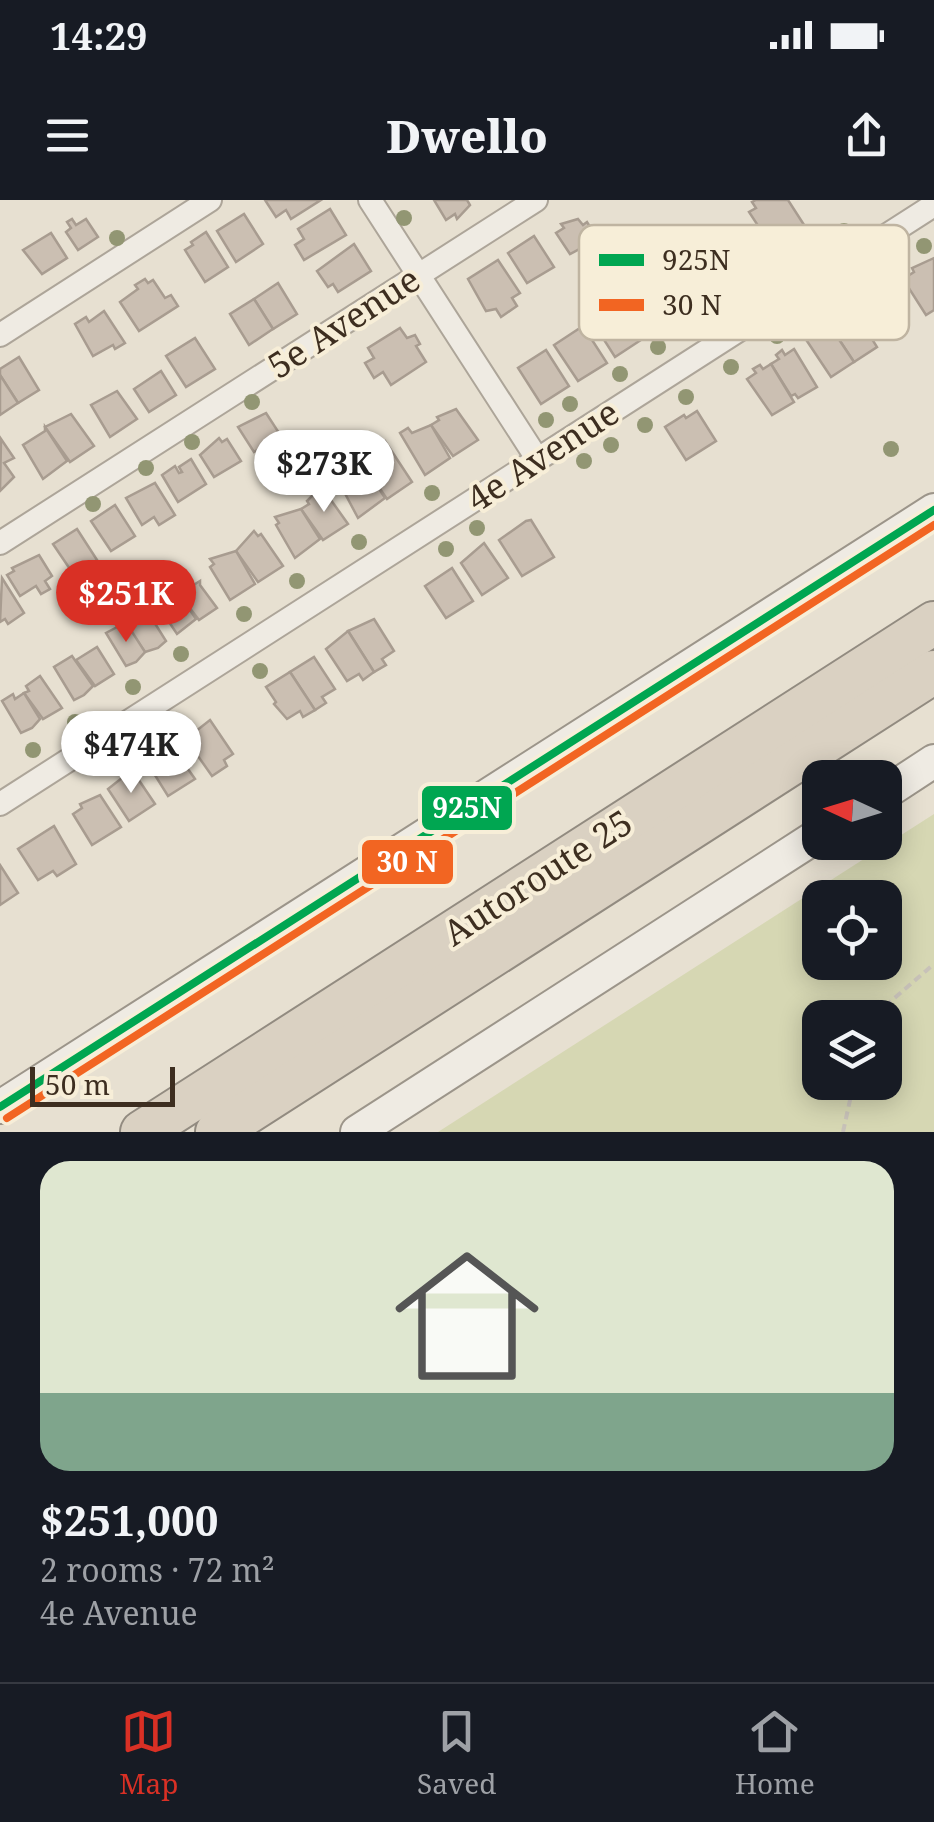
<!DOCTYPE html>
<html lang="en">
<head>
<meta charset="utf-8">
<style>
  body { margin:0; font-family:"Noto Serif",serif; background:#242831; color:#f1f3f6; height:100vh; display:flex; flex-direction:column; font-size:38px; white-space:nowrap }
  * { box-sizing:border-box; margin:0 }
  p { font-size:32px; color:#9ea1a6 }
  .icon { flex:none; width:55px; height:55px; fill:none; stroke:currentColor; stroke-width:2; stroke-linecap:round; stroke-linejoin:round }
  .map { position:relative; height:932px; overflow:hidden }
  .details { display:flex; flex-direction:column; background:#171b24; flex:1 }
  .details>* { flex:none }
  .needle { width:65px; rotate:274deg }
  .buttons { position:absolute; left:802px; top:560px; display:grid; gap:20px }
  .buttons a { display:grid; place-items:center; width:100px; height:100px; border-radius:20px; background:#171b24; box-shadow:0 5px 25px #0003; font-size:50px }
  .scale { position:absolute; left:30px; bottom:25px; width:145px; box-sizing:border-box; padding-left:10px; border:5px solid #3d2e20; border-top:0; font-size:28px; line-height:35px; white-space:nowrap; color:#3d2e20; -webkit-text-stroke:8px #f7eed8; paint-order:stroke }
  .price { position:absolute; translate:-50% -85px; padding:0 22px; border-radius:35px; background:#fff; color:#222; font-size:32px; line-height:65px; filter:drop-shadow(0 2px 5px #0008) }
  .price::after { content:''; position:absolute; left:50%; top:60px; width:30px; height:22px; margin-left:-15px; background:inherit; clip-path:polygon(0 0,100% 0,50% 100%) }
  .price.selected { background:#d93025; color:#fff }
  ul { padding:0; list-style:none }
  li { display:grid; align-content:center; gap:20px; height:530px; padding:0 40px }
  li+li { border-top:2px solid #363941 }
  li span { display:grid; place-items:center; height:310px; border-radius:30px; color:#555 }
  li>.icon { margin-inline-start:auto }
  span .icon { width:180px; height:180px; fill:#fffc; stroke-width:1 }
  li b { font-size:42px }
  .status { display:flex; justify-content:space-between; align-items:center; height:70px; padding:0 50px; background:#171b24; direction:ltr }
  .status svg { height:28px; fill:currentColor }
  header { display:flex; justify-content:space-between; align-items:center; height:130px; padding:0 40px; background:#171b24; font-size:45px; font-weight:800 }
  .dock { display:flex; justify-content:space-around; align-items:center; height:140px; border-top:2px solid #363941; background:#171b24; font-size:28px; color:#9ea1a6 }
  .dock a { display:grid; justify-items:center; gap:5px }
  .dock .selected { color:#d93025 }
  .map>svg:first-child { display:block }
  .green { fill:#d6d7b3; fill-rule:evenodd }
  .building { fill:#cbbfb2; stroke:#a89c90; stroke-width:2.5 }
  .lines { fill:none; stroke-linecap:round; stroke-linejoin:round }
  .minor-casing { stroke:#ada599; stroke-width:26 }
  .secondary-casing { stroke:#9c958a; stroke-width:36 }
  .motorway-casing { stroke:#928b80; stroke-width:46 }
  .path { stroke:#c8c2b9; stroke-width:4; stroke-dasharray:8 5; stroke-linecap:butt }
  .minor { stroke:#efebe3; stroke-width:22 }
  .secondary { stroke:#efebe3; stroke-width:32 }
  .motorway { stroke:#dad1c2; stroke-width:42 }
  .bus-1-casing { stroke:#f7eed8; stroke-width:15 }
  .bus-2-casing { stroke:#f7eed8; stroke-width:15 }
  .bus-1 { stroke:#00a651; stroke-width:8 }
  .bus-2 { stroke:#f26522; stroke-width:8 }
  .tree { fill:#929673 }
  .labels { text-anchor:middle; stroke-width:8; stroke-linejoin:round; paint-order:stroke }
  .street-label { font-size:35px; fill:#3d2e20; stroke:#f7eed8 }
  .key { fill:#f7eed8; stroke:#bfb4a1; stroke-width:2.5 }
  .key-label { font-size:28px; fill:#3d2e20 }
  .line-badge { stroke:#f7eed8; stroke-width:4 }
  .badge-label { font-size:28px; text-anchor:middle; font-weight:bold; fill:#fff }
</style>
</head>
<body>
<div class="status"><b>14:29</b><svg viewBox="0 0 49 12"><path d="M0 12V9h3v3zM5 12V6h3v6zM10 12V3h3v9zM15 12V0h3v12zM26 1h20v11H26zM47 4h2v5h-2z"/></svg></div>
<header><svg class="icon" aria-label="menu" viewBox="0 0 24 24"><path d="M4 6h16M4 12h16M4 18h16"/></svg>Dwello<svg class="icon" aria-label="share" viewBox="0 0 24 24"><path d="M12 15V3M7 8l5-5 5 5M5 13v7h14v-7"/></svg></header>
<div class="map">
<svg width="934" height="932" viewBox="0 0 934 932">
  <rect width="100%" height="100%" fill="#e7e0d1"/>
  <!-- green -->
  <path class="green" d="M934,614V932H438ZM820,698H885V762H820ZM820,818H885V882H820Z"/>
  <!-- building -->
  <g class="building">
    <path d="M265,0H321L291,19L286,10L276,17Z"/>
    <path d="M434,0H467L470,5L457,19L455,14L446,20Z"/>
    <path d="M756,0H788L806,28L797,34L799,38L776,53L749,12L756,8L752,2Z"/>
    <path d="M330,9L346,35L304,60L295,45L304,39L298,29Z"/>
    <path d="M244,14L263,44L236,62L217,31Z"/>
    <path d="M72,19L76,25L86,19L98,37L78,50L66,32L71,28L67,22Z"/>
    <path d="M578,19L583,25L587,22L598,39L570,54L556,33L564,28L561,24Z"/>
    <path d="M206,32L228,67L205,82L185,50L193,45L191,42Z"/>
    <path d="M51,33L67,58L42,74L23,50Z"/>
    <path d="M534,36L554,67L527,83L508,53Z"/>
    <path d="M354,44L371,71L338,92L333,84L328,87L317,71Z"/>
    <path d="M934,58V110L926,115L903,79L914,72L912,68Z"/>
    <path d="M498,60L520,93L512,98L517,106L501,117L496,109L486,111L468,79Z"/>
    <path d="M145,79L148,83L153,80L165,98L171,95L178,106L139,131L120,102L138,89L135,85Z"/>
    <path d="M278,83L297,114L273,129L254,99Z"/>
    <path d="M254,99L273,129L249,145L230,114Z"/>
    <path d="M621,103L644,138L615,157L592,121Z"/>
    <path d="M854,110L877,147L854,162L830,126L838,121L835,117L842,113L844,117Z"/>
    <path d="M104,111L125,143L115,149L113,145L93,156L75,124L86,117L89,122Z"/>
    <path d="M583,126L607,163L578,181L554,145Z"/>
    <path d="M830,126L854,162L831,177L807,141Z"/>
    <path d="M400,128L407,138L415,135L420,144L416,146L426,162L391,185L383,172L374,178L365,163L374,158L368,148Z"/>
    <path d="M195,138L215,169L186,187L166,156Z"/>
    <path d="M794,149L817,187L798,198L795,194L791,196L771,164L779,159L776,155L782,150L785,155Z"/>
    <path d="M546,150L569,186L541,204L518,168Z"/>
    <path d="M19,157L39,190L18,203L0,175V169Z"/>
    <path d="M771,164L794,202L772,215L747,179L756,173L753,169L760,165L763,169Z"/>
    <path d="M161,171L176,195L149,212L134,189Z"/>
    <path d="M0,175L18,203L0,215Z"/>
    <path d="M117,191L137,219L110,237L91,205Z"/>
    <path d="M456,209L478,240L453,256L431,225L439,220L437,217Z"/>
    <path d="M697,211L716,241L686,260L665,227L684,215L686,218Z"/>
    <path d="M266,213L281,236L254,252L238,227Z"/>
    <path d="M71,214L94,246L70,262L45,227Z"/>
    <path d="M431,225L450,258L425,275L400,233L408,228L412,233Z"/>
    <path d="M45,227L67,261L43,279L23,245L45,231Z"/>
    <path d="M219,238L222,242L227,239L241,261L214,277L200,255Z"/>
    <path d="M1,239L14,258L4,263L14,277L0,291Z"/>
    <path d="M385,241L412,282L387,299L365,267L381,253L377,247Z"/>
    <path d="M191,259L206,284L178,302L162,275L175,266L179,273L182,272L179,267Z"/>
    <path d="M365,267L385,298L358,318L340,284L356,269L357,272Z"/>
    <path d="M155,283L175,315L159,325L154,317L142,325L126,298Z"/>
    <path d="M319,289L323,295L326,293L348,324L323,340L301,309L309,304L307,301Z"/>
    <path d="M115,305L135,336L111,351L91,321Z"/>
    <path d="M301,309L320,339L295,358L276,325L279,323L275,317Z"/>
    <path d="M531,320L554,357L522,376L499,340L526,321Z"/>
    <path d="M77,329L97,360L74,375L53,344Z"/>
    <path d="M254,331L258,336L261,334L283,366L258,382L236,351Z"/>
    <path d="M484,343L508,378L482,395L461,363Z"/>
    <path d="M236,351L255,384L230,400L210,367L214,364L210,359Z"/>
    <path d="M39,355L52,376L45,381L50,389L41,394L36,386L20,396L7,375L14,371L12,368Z"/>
    <path d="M452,368L473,401L446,418L425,386Z"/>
    <path d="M2,378L24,413L8,424L5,419L0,422Z"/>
    <path d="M200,381V385L217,408L199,420L179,394Z"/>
    <path d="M179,394L196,419L177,434L159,407Z"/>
    <path d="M149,414L166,441L158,448L145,452L128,427Z"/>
    <path d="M374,419L394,451L382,459L386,465L374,472L348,431Z"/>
    <path d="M121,425L124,429L129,427L145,452L136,462L126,466L106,433Z"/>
    <path d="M348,431L374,472L363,480L359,474L347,481L326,449Z"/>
    <path d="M97,447L114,474L95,486L76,460Z"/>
    <path d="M72,456L93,486L84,495L74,500L54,467Z"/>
    <path d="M314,457L335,489L322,497L326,503L315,510L290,472Z"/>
    <path d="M290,472L315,510L303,517L300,511L287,519L274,504L276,502L266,487Z"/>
    <path d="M40,476L62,508L43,519L24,493L29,491L26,486Z"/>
    <path d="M24,493L40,519L32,528L21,533L2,501L13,494L15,499Z"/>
    <path d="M210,520L233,554L224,560L227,566L212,576L186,539Z"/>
    <path d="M171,545L195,579L168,596L148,564Z"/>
    <path d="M132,570L155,604L129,621L108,589Z"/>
    <path d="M100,595L121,627L92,645L73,614L82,608L80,604Z"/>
    <path d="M54,626L76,664L57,676L53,671L38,680L18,649Z"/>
    <path d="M0,665L18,693L0,705Z"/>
  </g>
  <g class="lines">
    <!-- minor casing -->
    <g class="minor-casing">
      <g id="minor">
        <path d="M370,0L538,260"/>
        <path d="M0,135L210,0"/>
        <path d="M0,343L536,0"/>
        <path d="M0,604L934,5"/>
      </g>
    </g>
    <!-- secondary casing -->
    <g class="secondary-casing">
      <g id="secondary">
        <path d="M885,593L934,561"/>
        <path d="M0,907L934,310"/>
        <path d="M357,932L820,634"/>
      </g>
    </g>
    <!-- motorway casing -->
    <g class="motorway-casing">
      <g id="motorway">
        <path d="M142,932L934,423"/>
        <path d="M217,932L934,472"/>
      </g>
    </g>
    <!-- path -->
    <g class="path">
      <path d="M880,818L884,807L934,764"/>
      <path d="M843,932L854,882"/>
    </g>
    <!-- minor -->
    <use href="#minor" class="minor"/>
    <!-- secondary -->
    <use href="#secondary" class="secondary"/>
    <!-- motorway -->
    <use href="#motorway" class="motorway"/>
    <!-- bus-1 casing -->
    <g class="bus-1-casing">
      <path id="bus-1" d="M0,907L934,310"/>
    </g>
    <!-- bus-2 casing -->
    <g class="bus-2-casing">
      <path id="bus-2" d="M7,918L934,325"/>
    </g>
    <!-- bus-1 -->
    <use href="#bus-1" class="bus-1"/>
    <!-- bus-2 -->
    <use href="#bus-2" class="bus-2"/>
  </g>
  <!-- trees -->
  <g class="tree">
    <circle cx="404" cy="18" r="8"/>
    <circle cx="844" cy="31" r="8"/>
    <circle cx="117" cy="38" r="8"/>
    <circle cx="924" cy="46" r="8"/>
    <circle cx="777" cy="136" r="8"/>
    <circle cx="658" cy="147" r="8"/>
    <circle cx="731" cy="167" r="8"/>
    <circle cx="620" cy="174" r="8"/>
    <circle cx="686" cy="197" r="8"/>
    <circle cx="252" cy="202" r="8"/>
    <circle cx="570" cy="204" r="8"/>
    <circle cx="546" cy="220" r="8"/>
    <circle cx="645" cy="225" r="8"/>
    <circle cx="192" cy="242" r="8"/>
    <circle cx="611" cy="245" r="8"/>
    <circle cx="891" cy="249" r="8"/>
    <circle cx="584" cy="261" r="8"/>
    <circle cx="146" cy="268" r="8"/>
    <circle cx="432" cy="293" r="8"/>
    <circle cx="93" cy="304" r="8"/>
    <circle cx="477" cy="328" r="8"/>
    <circle cx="359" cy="342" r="8"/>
    <circle cx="446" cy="349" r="8"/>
    <circle cx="297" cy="381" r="8"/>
    <circle cx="244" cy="414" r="8"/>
    <circle cx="181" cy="454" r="8"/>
    <circle cx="260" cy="471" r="8"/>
    <circle cx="133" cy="487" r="8"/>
    <circle cx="75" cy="522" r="8"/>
    <circle cx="172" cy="524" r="8"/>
    <circle cx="142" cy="546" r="8"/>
    <circle cx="33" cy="550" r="8"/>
  </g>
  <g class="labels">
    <!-- street labels -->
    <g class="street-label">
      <text transform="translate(344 123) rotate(-33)" y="12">5e Avenue</text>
      <text transform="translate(543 256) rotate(-33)" y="12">4e Avenue</text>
      <text transform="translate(538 678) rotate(-33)" y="12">Autoroute 25</text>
    </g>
  </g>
  <!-- legend -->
  <rect x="579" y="25" width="330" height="115" rx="15" class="key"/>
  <rect x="599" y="54" width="45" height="12" fill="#00a651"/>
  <rect x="599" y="99" width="45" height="12" fill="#f26522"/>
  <g class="key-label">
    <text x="662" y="70">925N</text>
    <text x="662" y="115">30 N</text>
  </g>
  <g class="line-badge">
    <rect x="420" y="584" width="94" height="48" rx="10" fill="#00a651"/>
    <rect x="360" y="638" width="95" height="48" rx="10" fill="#f26522"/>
  </g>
  <g class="badge-label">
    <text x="467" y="618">925N</text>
    <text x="407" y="672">30 N</text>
  </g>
</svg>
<div class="buttons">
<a><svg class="needle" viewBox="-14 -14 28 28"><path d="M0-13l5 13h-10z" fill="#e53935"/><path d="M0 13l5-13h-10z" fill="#9ea1a6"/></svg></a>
<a><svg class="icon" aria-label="locate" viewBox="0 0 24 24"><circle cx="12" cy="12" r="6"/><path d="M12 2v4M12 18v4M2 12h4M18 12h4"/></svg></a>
<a><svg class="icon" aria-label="layers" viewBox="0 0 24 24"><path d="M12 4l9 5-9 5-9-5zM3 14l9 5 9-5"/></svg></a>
</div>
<div class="scale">50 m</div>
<b class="price" style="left:324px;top:315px">$273K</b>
<b class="price selected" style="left:126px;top:445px">$251K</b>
<b class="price" style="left:131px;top:596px">$474K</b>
</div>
<section class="details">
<ul>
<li><span style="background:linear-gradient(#dfe7d0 75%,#7fa58c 0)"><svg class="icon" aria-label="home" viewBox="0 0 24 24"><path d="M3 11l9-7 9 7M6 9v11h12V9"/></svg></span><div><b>$251,000</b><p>2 rooms · 72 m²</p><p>4e Avenue</p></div></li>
</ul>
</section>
<nav class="dock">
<a class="selected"><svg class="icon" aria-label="map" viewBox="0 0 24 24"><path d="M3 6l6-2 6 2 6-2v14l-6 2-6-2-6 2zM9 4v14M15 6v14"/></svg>Map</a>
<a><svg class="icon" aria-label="saved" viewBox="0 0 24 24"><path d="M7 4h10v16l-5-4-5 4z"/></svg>Saved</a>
<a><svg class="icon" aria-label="home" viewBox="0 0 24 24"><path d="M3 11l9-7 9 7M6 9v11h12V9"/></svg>Home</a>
</nav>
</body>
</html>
